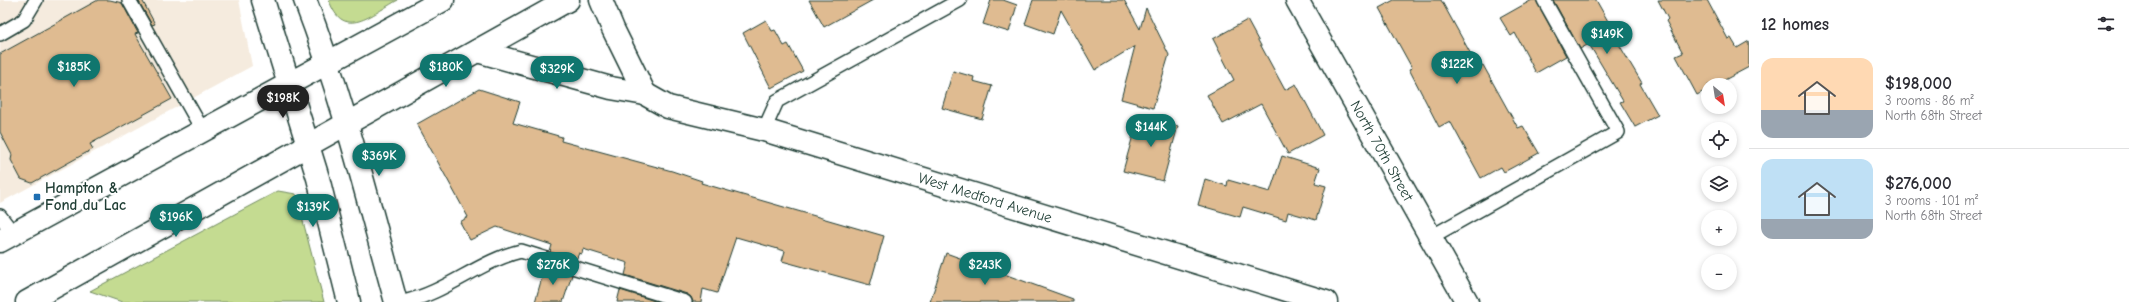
<!DOCTYPE html>
<html lang="en">
<head>
<meta charset="utf-8">
<style>
  body { margin:0; font-family:"Comic Neue",sans-serif; background:#f7f7f7; color:#2b2b33; height:100vh; display:flex; flex-direction:column; font-size:15px; white-space:nowrap }
  * { box-sizing:border-box; margin:0 }
  p { font-size:13px; color:#7c7c81 }
  .icon { flex:none; width:22px; height:22px; fill:none; stroke:currentColor; stroke-width:2; stroke-linecap:round; stroke-linejoin:round }
  .map { position:relative; flex:1; overflow:hidden }
  .drawer { display:flex; flex-direction:column; background:#fff; width:380px }
  .drawer>* { flex:none }
  .needle { width:26px; rotate:150deg }
  .tools { position:absolute; left:1701px; top:78px; display:grid; gap:8px }
  .tools a { display:grid; place-items:center; width:36px; height:36px; border-radius:50%; background:#fff; box-shadow:0 2px 6px #0003; font-size:20px }
  .price { position:absolute; translate:-50% -34px; padding:0 9px; border-radius:14px; background:#0f766e; color:#fff; font-size:13px; line-height:26px; filter:drop-shadow(0 1px 2px #0008) }
  .price::after { content:''; position:absolute; left:50%; top:24px; width:12px; height:9px; margin-left:-6px; background:inherit; clip-path:polygon(0 0,100% 0,50% 100%) }
  .price.selected { background:#222; color:#fff }
  ul { padding:0; list-style:none }
  li { display:flex; align-items:center; gap:12px; height:100px; padding:0 12px }
  li+li { border-top:1px solid #e1e1e2 }
  li span { display:grid; place-items:center; flex:none; width:112px; height:80px; border-radius:12px; color:#555 }
  li>.icon { margin-inline-start:auto }
  span .icon { width:48px; height:48px; fill:#fffc; stroke-width:1 }
  li b { font-size:17px }
  h2 { display:flex; justify-content:space-between; align-items:center; height:48px; padding:0 12px; font-size:17px }
  main { display:flex; flex:1; min-height:0 }
  .map>svg:first-child { display:block }
  .built { fill:#f5ebde }
  .green { fill:#c4db91; stroke:#728c62 }
  .building { fill:#dfbb91; stroke:#1f3d34 }
  .lines { fill:none; stroke-linecap:round; stroke-linejoin:round }
  .service-casing { stroke:#1f3d34; stroke-width:16 }
  .minor-casing { stroke:#1f3d34; stroke-width:25 }
  .tertiary-casing { stroke:#1f3d34; stroke-width:25 }
  .secondary-casing { stroke:#1f3d34; stroke-width:25 }
  .service { stroke:#fff; stroke-width:13 }
  .minor { stroke:#fff; stroke-width:22 }
  .tertiary { stroke:#fff; stroke-width:22 }
  .secondary { stroke:#fff; stroke-width:22 }
  .poi-dot { fill:#1f6fb2; stroke:#fff; stroke-width:1.5 }
  .labels { text-anchor:middle; stroke-width:4; stroke-linejoin:round; paint-order:stroke }
  .street-label { font-size:15px; fill:#1f3d34; stroke:#fff }
  .poi-label { font-size:15px; font-weight:bold; fill:#1f3d34; stroke:#fff; text-anchor:start }
</style>
</head>
<body>
<main>
<div class="map">
<svg width="1749" height="302" viewBox="0 0 1749 302">
  <rect width="100%" height="100%" fill="#fff"/>
  <filter id="ink" filterUnits="userSpaceOnUse"><feTurbulence type="fractalNoise" baseFrequency=".025" numOctaves="2"/><feDisplacementMap in="SourceGraphic" scale="8" xChannelSelector="R" yChannelSelector="G"/><feConvolveMatrix kernelMatrix="1 2 1 2 8 2 1 2 1" color-interpolation-filters="sRGB"/></filter>
  <g filter="url(#ink)">
    <!-- built -->
    <path class="built" d="M0,0H239L252,66L0,203Z"/>
    <!-- green -->
    <g class="green">
      <path d="M329,0H398C372,14 343,42 329,0Z"/>
      <path d="M278,191L296,194L324,302H122L90,291Z"/>
    </g>
    <!-- building -->
    <g class="building">
      <path d="M98,0H110L122,3L138,33L135,34L172,99L90,144L93,149L32,183L21,179L11,160L12,155L0,132V54Z"/>
      <path d="M138,0H142L155,24L152,25Z"/>
      <path d="M809,0H873L824,27Z"/>
      <path d="M991,0H1003L1017,5L1009,32L983,24Z"/>
      <path d="M1033,0H1124L1140,29L1146,8L1169,55L1153,108L1121,99L1135,46L1095,70L1061,10L1053,34L1025,24Z"/>
      <path d="M1394,0H1441L1478,67L1483,65L1518,128L1523,126L1539,153L1504,172L1501,167L1481,178L1450,121L1439,127L1409,69L1412,68L1379,8Z"/>
      <path d="M1532,0H1536L1566,56L1536,73L1515,33L1511,36L1500,18Z"/>
      <path d="M1553,0H1596L1613,30L1611,31L1642,83L1640,84L1658,115L1635,127L1620,102L1623,101L1589,44L1580,49Z"/>
      <path d="M1658,0H1707L1728,39L1731,38L1737,48L1749,41V67L1715,85H1708V89L1697,95L1676,56L1683,53L1666,21L1668,19Z"/>
      <path d="M766,20L772,31L775,30L784,46L788,44L803,71L771,88L743,33Z"/>
      <path d="M1247,20L1285,90L1296,84L1323,135L1288,154L1261,104L1223,124L1207,95L1234,80L1213,39Z"/>
      <path d="M953,71L974,77L973,81L992,86L982,119L942,108Z"/>
      <path d="M479,89L520,102L513,123L562,137L561,141L672,171L702,181L701,183L884,236L870,285L782,261L785,251L736,237L717,293L703,289L701,302H693L691,297L687,294L625,275L628,263L583,249L582,254L579,253L576,260L550,252L552,245L497,227L470,240L460,222L468,217L417,124Z"/>
      <path d="M1139,114L1178,126L1163,181L1123,171Z"/>
      <path d="M1282,156L1320,168L1315,183L1326,186L1316,220L1288,212L1286,220L1243,207L1240,217L1198,205L1205,179L1227,186L1228,180L1270,192Z"/>
      <path d="M946,253L1073,299V302H930Z"/>
      <path d="M545,267L572,275L563,302H535Z"/>
      <path d="M620,290L658,302H617Z"/>
    </g>
    <g class="lines">
      <!-- service casing -->
      <g class="service-casing">
        <g id="service">
          <path d="M129,0L203,131"/>
          <path d="M0,34L24,20L36,0"/>
          <path d="M764,130L777,101L960,0"/>
          <path d="M0,216L13,233"/>
          <path d="M1431,237L1618,132L1544,0"/>
          <path d="M403,302C446,293 479,261 521,251L685,302"/>
        </g>
      </g>
      <!-- minor casing -->
      <g class="minor-casing">
        <g id="minor">
          <path d="M601,0L613,29L645,94"/>
          <path id="s1" d="M1297,0L1467,302"/>
          <path id="s2" d="M477,51L611,88L645,94L668,107L764,130L1326,302"/>
        </g>
      </g>
      <!-- tertiary casing -->
      <g class="tertiary-casing">
        <g id="tertiary">
          <path d="M263,0L318,178L349,302"/>
          <path d="M305,0C343,98 368,201 396,302"/>
        </g>
      </g>
      <!-- secondary casing -->
      <g class="secondary-casing">
        <g id="secondary">
          <path d="M0,241L443,0"/>
          <path d="M27,302L568,0"/>
        </g>
      </g>
      <!-- service -->
      <use href="#service" class="service"/>
      <!-- minor -->
      <use href="#minor" class="minor"/>
      <!-- tertiary -->
      <use href="#tertiary" class="tertiary"/>
      <!-- secondary -->
      <use href="#secondary" class="secondary"/>
    </g>
  </g>
  <!-- markers -->
  <rect class="poi-dot" x="33" y="193" width="8" height="8" rx="2"/>
  <g class="labels">
    <!-- street labels -->
    <g class="street-label">
      <text dy="5" stroke="none"><textPath href="#s1" startOffset="173">North 70th Street</textPath></text>
      <text dy="5" stroke="none"><textPath href="#s2" startOffset="530">West Medford Avenue</textPath></text>
    </g>
    <!-- poi labels -->
    <g class="poi-label">
      <text x="45" y="193">Hampton &amp;<tspan x="45" dy="17">Fond du Lac</tspan></text>
    </g>
  </g>
</svg>
<div class="tools">
<a><svg class="needle" viewBox="-14 -14 28 28"><path d="M0-13l5 13h-10z" fill="#e53935"/><path d="M0 13l5-13h-10z" fill="#7c7c81"/></svg></a>
<a><svg class="icon" aria-label="locate" viewBox="0 0 24 24"><circle cx="12" cy="12" r="6"/><path d="M12 2v4M12 18v4M2 12h4M18 12h4"/></svg></a>
<a><svg class="icon" aria-label="layers" viewBox="0 0 24 24"><path d="M12 4l9 5-9 5-9-5zM3 14l9 5 9-5"/></svg></a>
<a>+</a>
<a>−</a>
</div>
<b class="price" style="left:1607px;top:55px">$149K</b>
<b class="price" style="left:1457px;top:85px">$122K</b>
<b class="price" style="left:74px;top:88px">$185K</b>
<b class="price" style="left:446px;top:88px">$180K</b>
<b class="price" style="left:557px;top:90px">$329K</b>
<b class="price selected" style="left:283px;top:119px">$198K</b>
<b class="price" style="left:1151px;top:148px">$144K</b>
<b class="price" style="left:379px;top:177px">$369K</b>
<b class="price" style="left:313px;top:228px">$139K</b>
<b class="price" style="left:176px;top:238px">$196K</b>
<b class="price" style="left:553px;top:286px">$276K</b>
<b class="price" style="left:985px;top:286px">$243K</b>
</div>
<section class="drawer">
<h2>12 homes<svg class="icon" aria-label="filters" viewBox="0 0 24 24"><path d="M4 7h16M4 17h16"/><circle cx="9" cy="7" r="2"/><circle cx="15" cy="17" r="2"/></svg></h2>
<ul>
<li><span style="background:linear-gradient(#ffd9b3 65%,#9aa5b1 0)"><svg class="icon" aria-label="home" viewBox="0 0 24 24"><path d="M3 11l9-7 9 7M6 9v11h12V9"/></svg></span><div><b>$198,000</b><p>3 rooms · 86 m²</p><p>North 68th Street</p></div></li>
<li><span style="background:linear-gradient(#bfe0f5 75%,#9aa5b1 0)"><svg class="icon" aria-label="home" viewBox="0 0 24 24"><path d="M3 11l9-7 9 7M6 9v11h12V9"/></svg></span><div><b>$276,000</b><p>3 rooms · 101 m²</p><p>North 68th Street</p></div></li>
</ul>
</section>
</main>
</body>
</html>
